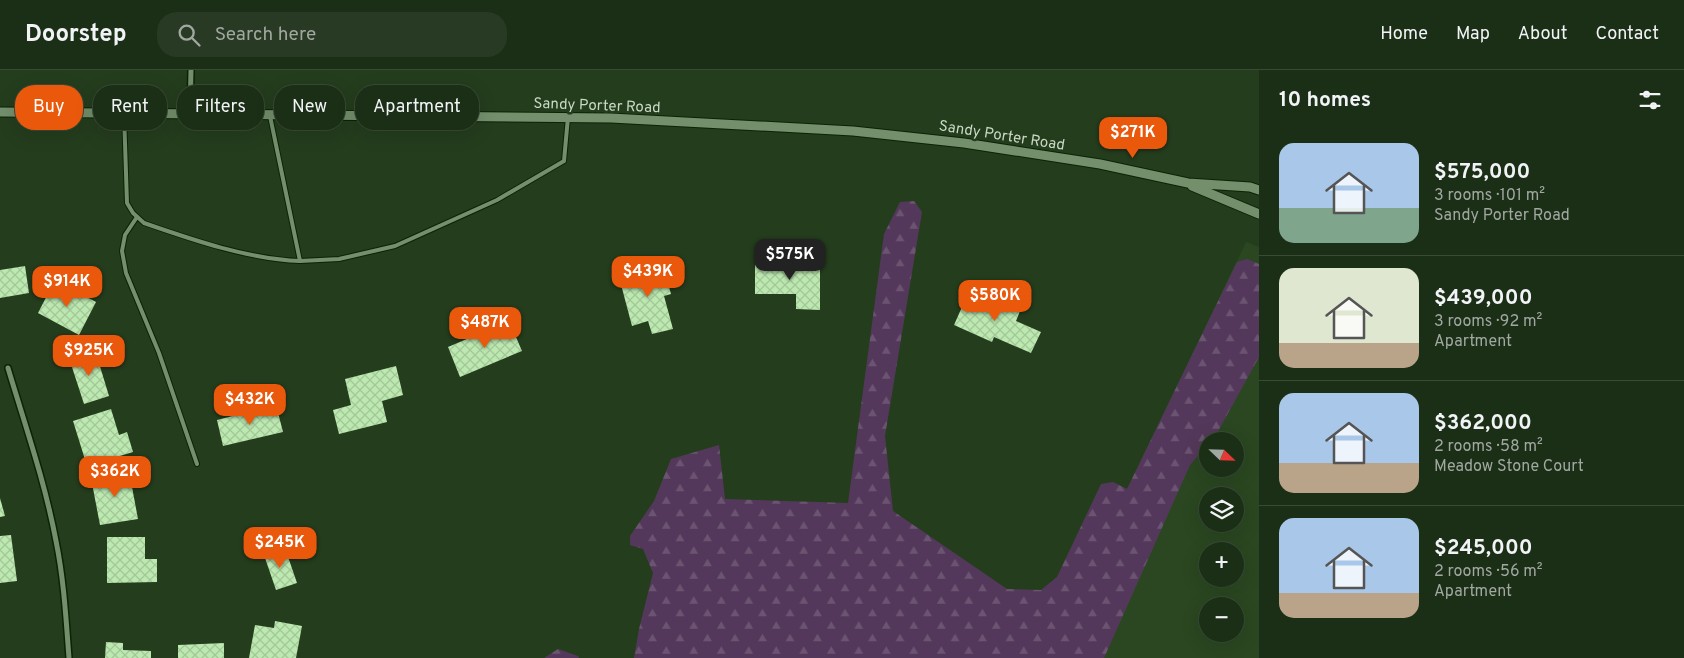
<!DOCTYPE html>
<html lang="en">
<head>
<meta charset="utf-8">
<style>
  body { margin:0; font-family:Overpass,sans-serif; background:#283a23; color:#f1f3f6; height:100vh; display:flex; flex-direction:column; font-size:19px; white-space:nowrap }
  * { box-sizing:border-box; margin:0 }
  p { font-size:16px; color:#a0a8a1 }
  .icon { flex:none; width:28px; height:28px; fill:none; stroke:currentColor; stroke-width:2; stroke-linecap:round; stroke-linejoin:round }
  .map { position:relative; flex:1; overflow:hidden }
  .drawer { display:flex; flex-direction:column; background:#1b2e16; width:425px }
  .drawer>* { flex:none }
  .banner { position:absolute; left:15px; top:15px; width:475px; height:45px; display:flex; gap:10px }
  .needle { width:32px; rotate:113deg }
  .controls { position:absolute; left:1199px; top:362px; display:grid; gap:10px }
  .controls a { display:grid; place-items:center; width:45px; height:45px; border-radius:50%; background:#1b2e16; box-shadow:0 5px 20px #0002,0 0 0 1px #394a35; font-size:25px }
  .price { position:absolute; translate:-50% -42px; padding:0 11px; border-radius:10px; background:#ea580c; color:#fff; font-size:16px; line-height:32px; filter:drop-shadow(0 1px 2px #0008) }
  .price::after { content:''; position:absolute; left:50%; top:30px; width:15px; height:11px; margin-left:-8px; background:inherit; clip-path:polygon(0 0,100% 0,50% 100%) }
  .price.active { background:#222; color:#fff }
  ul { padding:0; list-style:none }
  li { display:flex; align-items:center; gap:15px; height:125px; padding:0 20px }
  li+li { border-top:1px solid #394a35 }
  li span { display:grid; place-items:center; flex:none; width:140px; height:100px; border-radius:15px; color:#555 }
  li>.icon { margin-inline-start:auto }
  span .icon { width:60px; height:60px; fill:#fffc; stroke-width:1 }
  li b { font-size:21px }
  h2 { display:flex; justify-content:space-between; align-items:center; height:60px; padding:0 20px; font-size:21px }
  .tag { padding:0 18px; border-radius:20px; background:#1b2e16; box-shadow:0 5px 20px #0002,0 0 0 1px #394a35; font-size:18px; line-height:45px }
  .tag.active { background:#ea580c; color:#fff }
  header { display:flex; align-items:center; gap:30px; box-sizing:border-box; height:70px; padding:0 25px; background:#1b2e16; border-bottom:1px solid #394a35 }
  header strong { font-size:24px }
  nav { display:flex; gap:28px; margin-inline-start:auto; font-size:18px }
  .search { width:350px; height:45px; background:#283a23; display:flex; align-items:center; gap:12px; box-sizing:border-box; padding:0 18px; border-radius:20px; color:#a0a8a1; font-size:19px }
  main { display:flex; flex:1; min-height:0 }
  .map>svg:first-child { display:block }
  .built { fill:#2a4721; fill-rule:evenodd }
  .forest { fill:url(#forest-firs) }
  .building { fill:url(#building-cross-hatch) }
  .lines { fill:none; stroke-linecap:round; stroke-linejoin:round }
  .service-casing { stroke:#0c2305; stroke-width:6 }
  .minor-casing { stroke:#0c2305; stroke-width:8 }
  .tertiary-casing { stroke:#0c2305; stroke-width:11 }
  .service { stroke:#738f6c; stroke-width:4 }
  .minor { stroke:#738f6c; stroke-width:5 }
  .tertiary { stroke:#738f6c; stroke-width:9 }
  .labels { text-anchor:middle; stroke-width:5; stroke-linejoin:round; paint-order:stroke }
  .street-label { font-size:15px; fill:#cad9c6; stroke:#243d1d }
</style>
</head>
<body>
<header>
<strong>Doorstep</strong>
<div class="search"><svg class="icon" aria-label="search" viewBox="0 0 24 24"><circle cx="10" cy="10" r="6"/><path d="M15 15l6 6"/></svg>Search here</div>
<nav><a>Home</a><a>Map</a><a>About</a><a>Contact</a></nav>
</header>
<main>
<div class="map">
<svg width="1259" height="588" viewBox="0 0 1259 588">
  <defs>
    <pattern id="forest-firs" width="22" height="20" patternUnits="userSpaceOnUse" patternTransform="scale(1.25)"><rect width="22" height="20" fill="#54385b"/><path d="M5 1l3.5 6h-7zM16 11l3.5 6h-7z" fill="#6b5471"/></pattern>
    <pattern id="building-cross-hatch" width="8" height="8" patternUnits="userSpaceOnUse" patternTransform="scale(1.25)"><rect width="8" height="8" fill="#bce9b0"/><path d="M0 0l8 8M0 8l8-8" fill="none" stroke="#a3c799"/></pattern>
  </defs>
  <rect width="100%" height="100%" fill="#243d1d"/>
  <!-- built -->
  <path class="built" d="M1246,172L1259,177V588H983L1058,563ZM1208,371H1235V399H1208ZM1208,426H1235V454H1208ZM1208,481H1235V509H1208ZM1208,536H1235V564H1208Z"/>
  <!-- forest -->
  <g class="forest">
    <path d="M914,131L922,142L885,366L893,441L1007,519L1041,520L1057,507L1101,414L1113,412L1127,419L1237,192L1247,189L1259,194V287L1216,365L1211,371H1208L1207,375L1190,395L1104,588H634L639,559L653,503L643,479L630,475V466L654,431L671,389L719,375L725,429L848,433L884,164L900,132Z"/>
    <path d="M558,579L578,586L579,588H544Z"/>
  </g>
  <!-- building -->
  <g class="building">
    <path d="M755,190H820V240L796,239V224H755Z"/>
    <path d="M663,195L671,224L664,226L673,259L652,264L648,251L632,256L619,207Z"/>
    <path d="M25,196L29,223L0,228V200Z"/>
    <path d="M55,210L96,232L79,265L38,243Z"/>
    <path d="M970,219L1020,241L1016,251L1041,262L1031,283L994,267L992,272L954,255Z"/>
    <path d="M509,251L522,281L460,307L448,277Z"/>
    <path d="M95,280L109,326L84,334L69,288Z"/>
    <path d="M396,296L403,325L382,331L387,352L339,364L333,340L351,335L345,309Z"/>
    <path d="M276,335L283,362L223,376L217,350Z"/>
    <path d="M111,339L119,365L127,362L133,382L87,396L73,351Z"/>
    <path d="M129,401L138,449L100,455L91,408Z"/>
    <path d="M0,428L5,446L0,447Z"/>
    <path d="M11,465L17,511L0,513V466Z"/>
    <path d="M107,467H145V489H157V512L107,513Z"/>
    <path d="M285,478L297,513L276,520L264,485Z"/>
    <path d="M275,551L302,556L296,588H249L255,555L274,558Z"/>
    <path d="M106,572L123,573V580L151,581V588H105Z"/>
    <path d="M224,573V588H178V575Z"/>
  </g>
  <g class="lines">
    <!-- service casing -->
    <g class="service-casing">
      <g id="service">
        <path d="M124,43L127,133L133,143L144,153C193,170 248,189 300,191"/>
        <path d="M270,46L300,191L339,189L395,176L497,130L564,91L568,47"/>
        <path d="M137,147L125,165L122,181L126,203L159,283L197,394"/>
      </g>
    </g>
    <!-- minor casing -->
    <g class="minor-casing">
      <g id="minor">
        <path d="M190,44L191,0"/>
        <path d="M8,298C25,355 45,412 56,471C64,510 66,549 69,588"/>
      </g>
    </g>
    <!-- tertiary casing -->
    <g class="tertiary-casing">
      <g id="tertiary">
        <path d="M0,42L611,48L853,61L964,73L1100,94L1188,113L1250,117L1259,120"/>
        <path d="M1192,116L1259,144"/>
      </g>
    </g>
    <!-- service -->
    <use href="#service" class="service"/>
    <!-- minor -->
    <use href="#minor" class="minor"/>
    <!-- tertiary -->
    <use href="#tertiary" class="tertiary"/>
  </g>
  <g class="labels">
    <!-- street labels -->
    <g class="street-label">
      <text transform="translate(597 35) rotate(2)" y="5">Sandy Porter Road</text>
      <text transform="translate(1002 65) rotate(9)" y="5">Sandy Porter Road</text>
    </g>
  </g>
</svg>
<div class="controls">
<a><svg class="needle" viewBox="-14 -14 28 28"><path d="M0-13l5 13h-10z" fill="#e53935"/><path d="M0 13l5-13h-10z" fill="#a0a8a1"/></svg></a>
<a><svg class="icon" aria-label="layers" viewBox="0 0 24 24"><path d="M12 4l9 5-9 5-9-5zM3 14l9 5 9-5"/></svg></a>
<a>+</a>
<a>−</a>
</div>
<b class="price" style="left:1133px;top:89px">$271K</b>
<b class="price active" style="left:790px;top:211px">$575K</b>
<b class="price" style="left:648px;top:228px">$439K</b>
<b class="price" style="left:67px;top:238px">$914K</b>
<b class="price" style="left:995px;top:252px">$580K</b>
<b class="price" style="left:485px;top:279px">$487K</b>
<b class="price" style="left:89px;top:307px">$925K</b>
<b class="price" style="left:250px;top:356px">$432K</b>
<b class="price" style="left:115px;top:428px">$362K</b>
<b class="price" style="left:280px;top:499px">$245K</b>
<div class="banner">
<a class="tag active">Buy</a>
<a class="tag">Rent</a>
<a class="tag">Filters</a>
<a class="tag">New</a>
<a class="tag">Apartment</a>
</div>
</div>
<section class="drawer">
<h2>10 homes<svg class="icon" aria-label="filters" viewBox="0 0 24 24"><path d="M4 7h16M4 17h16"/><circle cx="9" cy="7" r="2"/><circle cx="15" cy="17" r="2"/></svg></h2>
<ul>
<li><span style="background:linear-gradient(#a9c7e8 65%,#7fa58c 0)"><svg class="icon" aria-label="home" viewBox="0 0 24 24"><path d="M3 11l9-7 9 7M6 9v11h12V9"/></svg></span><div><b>$575,000</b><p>3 rooms · 101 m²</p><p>Sandy Porter Road</p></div></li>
<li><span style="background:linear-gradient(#dfe7d0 75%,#b9a48a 0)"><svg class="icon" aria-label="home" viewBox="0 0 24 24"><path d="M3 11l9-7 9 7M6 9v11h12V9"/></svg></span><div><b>$439,000</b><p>3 rooms · 92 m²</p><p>Apartment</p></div></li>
<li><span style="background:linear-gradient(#a9c7e8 70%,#b9a48a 0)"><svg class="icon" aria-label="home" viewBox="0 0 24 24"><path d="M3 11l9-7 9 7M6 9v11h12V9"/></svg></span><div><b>$362,000</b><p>2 rooms · 58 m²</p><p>Meadow Stone Court</p></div></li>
<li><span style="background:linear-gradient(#a9c7e8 75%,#b9a48a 0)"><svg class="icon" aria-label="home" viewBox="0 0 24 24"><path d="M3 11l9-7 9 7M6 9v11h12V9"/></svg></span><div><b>$245,000</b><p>2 rooms · 56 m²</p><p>Apartment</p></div></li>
</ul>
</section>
</main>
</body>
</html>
